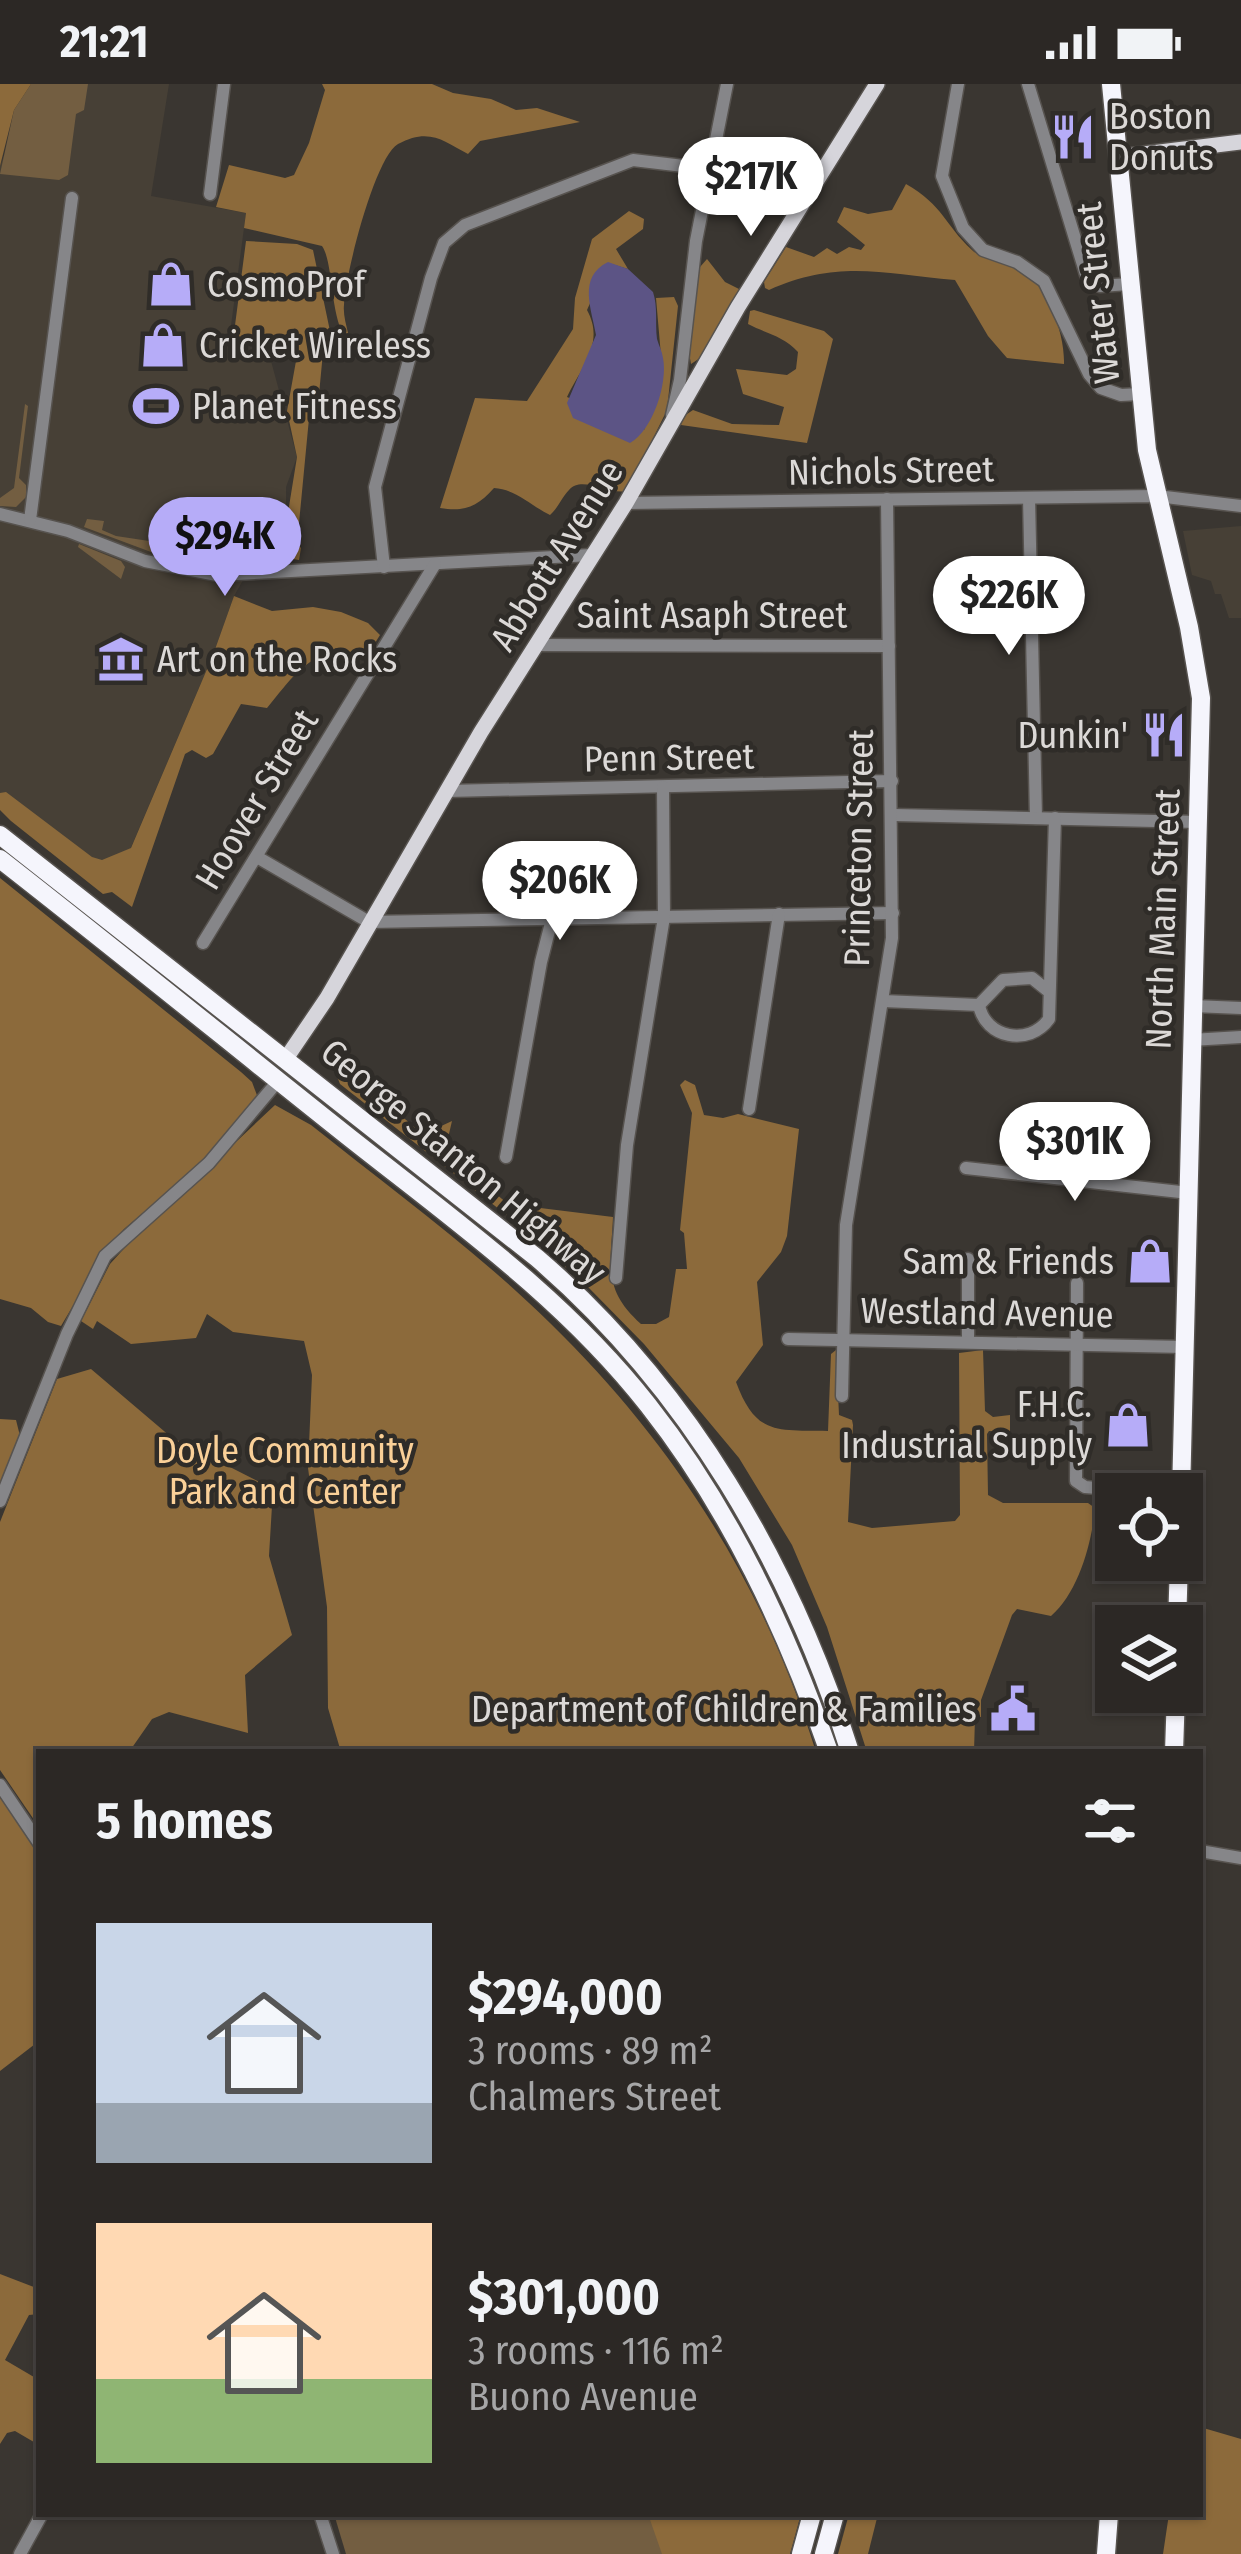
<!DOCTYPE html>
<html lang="en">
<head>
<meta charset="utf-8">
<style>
  body { margin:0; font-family:"Fira Sans Condensed",sans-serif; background:#34302d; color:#f1f3f6; height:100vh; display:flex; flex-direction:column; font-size:45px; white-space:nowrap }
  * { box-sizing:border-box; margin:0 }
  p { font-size:39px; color:#a6a6a7 }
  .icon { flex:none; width:66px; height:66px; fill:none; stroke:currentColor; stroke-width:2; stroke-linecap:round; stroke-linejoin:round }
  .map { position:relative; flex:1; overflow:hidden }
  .drawer { position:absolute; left:36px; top:1665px; width:1167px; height:768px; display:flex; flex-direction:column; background:#2c2825; border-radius:0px; box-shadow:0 3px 9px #0004,0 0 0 3px #484442 }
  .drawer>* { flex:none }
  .fabs { position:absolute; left:1095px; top:1389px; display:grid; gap:24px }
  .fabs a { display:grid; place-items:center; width:108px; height:108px; border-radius:0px; background:#2c2825; box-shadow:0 3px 9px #0004,0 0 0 3px #484442; font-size:60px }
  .price { position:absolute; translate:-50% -102px; padding:0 27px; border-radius:42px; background:#fff; color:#222; font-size:39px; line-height:78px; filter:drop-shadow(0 3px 6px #0008) }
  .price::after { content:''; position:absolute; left:50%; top:72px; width:36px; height:27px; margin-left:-18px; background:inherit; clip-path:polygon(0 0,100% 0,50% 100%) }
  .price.on { background:#b6acf8; color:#111 }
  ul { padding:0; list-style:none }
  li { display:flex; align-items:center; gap:36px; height:300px; padding:0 60px }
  li span { display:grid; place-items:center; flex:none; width:336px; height:240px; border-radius:0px; color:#555 }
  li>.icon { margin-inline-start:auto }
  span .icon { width:144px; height:144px; fill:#fffc; stroke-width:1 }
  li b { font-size:51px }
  h2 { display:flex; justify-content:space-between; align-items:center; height:144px; padding:0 60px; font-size:51px }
  .status { display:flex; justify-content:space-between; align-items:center; height:84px; padding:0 60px; background:#2c2825; direction:ltr }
  .status svg { height:33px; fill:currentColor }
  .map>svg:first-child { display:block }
  .built { fill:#474036 }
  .green { fill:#735e41 }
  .forest { fill:#8c6a3b }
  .water { fill:#5c5485 }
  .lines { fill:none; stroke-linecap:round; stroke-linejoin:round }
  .minor-casing { stroke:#57534f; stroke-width:15 }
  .major-casing { stroke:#57534f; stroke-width:18 }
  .highway-casing { stroke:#57534f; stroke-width:21 }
  .minor { stroke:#868689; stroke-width:12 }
  .major { stroke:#d6d5db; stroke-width:15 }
  .highway { stroke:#f5f5fc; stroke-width:18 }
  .labels { text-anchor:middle; stroke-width:9; stroke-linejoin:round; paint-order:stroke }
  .poi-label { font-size:36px; fill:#dcd9d7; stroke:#2f2c28; text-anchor:start }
  .street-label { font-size:36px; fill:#dcd9d7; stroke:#2f2c28 }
  .park-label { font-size:36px; fill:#fad098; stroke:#2f2c28 }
</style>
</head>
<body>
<div class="status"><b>21:21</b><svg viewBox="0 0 49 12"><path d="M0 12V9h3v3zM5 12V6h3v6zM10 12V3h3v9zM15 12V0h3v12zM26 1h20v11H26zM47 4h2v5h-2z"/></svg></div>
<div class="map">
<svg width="1241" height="2470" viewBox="0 0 1241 2470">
  <rect width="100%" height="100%" fill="#3a3631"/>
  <!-- built -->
  <g class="built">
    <path d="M31,0H169L151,112L246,129L228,264L257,270L271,277L297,373L286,403V490L246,491L234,512L213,571L112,808L0,717V82Z"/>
    <path d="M1241,442V534H1229L1221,510H1215L1211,497L1192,491L1183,447Z"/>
  </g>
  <!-- green -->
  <g class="green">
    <path d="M31,0H88L84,26L76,30L68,91L59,96L0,90L14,26Z"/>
    <path d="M25,320L28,322L19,394L26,401V413L16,423L0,422V414L14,404Z"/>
    <path d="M87,435L104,437L102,446L116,452L169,460L172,457V463L159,471L84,443Z"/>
    <path d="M79,460L121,477L125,483L121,495L78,463Z"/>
    <path d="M334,2430H706L683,2470H346Z"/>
  </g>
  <!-- forest -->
  <g class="forest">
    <path d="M0,0H31L14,26L0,82Z"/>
    <path d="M322,0H432L453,9L491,15L516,26L537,24L580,38L480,57L468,70C444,57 429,43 398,60C375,73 345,191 344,221C343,230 346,240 348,249L343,250C330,224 333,178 322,162L244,144L246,129L216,123L229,81L285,94L294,91L309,59L325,6Z"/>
    <path d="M906,100C944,122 944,140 972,166C983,177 1002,177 1016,183C1047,197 1065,249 1064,280L1007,274L988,252L955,196C883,190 839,175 769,206L765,204L764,198L786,163L814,173L827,164L837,170L849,163L861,166L865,161L837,138L844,123L868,130L892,126Z"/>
    <path d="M629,127L644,135L643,145L616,165L628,185L608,179L587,226C605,259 582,282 567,313L644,346L663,295L656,214L674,213L678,222L667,326L627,407C608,411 582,391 569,406C561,414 559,423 550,431C530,421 515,405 494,404C477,423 465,428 440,424L475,314L527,317L573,245L575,214L592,155Z"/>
    <path d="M246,157L297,160L313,166L330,247H325L318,321L310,324L297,460L301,464L299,476L286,474V441L297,373L287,327L296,277L286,262L243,257L234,249Z"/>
    <path d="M707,175L725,198L741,206L700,274L691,280L688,263L700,183Z"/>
    <path d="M754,226L824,247L833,255L807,359L681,341L684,332L693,326L732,340L779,341L784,323L743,310L736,285L787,291L796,285L798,268C784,252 767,250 748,240L750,227Z"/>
    <path d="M234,512L272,527L313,523L341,528L368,539L380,551L365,575L336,564C299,580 291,595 267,624L241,620L213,670L206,674L192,666L185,670L132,823L112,808L103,810L11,737L0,726V709L6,708L92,773L102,776L131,764L213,571Z"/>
    <path d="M0,794L241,988L252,998L258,1014L195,1085L124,1145L106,1166L61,1242L48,1238L31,1224L0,1215Z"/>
    <path d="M331,977L424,1050L452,1037L445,1067L508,1120L613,1133C611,1181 602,1205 641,1240H656L669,1233L676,1185H687L684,1149L680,1146L692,1029L680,1001L685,996L695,1001L704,1031L723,1034L738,1030L799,1045L787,1152L781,1168L757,1198L763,1261L736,1298C756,1352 777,1346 828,1347L831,1270L836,1266L839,1331L852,1336L853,1341L848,1438L872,1444L955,1437L960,1431L959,1269L983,1266L985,1327L993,1333L1010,1331V1348L989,1347L987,1350L988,1411L1003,1419H1088L1095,1424C1092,1459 1078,1509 1051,1532L1017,1525L1012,1531L981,1616V1633H975L974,1668H867L827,1543L792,1461L739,1374L644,1260L589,1204L518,1140L340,1000Z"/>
    <path d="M275,1021L311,1041C391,1105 477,1167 550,1239C674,1360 765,1502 816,1668H341L328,1624L327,1523L308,1384L312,1291L304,1257L233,1248L207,1230L196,1254L131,1260L97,1237L93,1245L81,1237L110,1180L129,1159Z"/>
    <path d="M91,1285L171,1353L273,1405L269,1472L292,1551L245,1591L248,1649L169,1628L152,1635L129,1668H39V1743L0,1686V1438L57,1295Z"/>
    <path d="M0,1335L16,1336L20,1352L0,1405Z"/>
    <path d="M0,1713L39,1771V1957L0,1987Z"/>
    <path d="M0,2190L39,2205V2230L29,2231L5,2276L39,2296V2361L15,2347L7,2349L0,2360Z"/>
    <path d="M1200,2343L1241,2355V2470H1163L1169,2430H1200Z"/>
    <path d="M648,2430H801L790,2470H662Z"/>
    <path d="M849,2430H878L868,2470H838Z"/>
  </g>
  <!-- water -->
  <path class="water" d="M608,178L628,185L653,208C658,223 655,239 657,255C659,262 662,267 663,274C668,299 653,346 630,359L573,334L567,319L596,251C592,226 577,193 608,178Z"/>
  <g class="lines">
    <!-- minor casing -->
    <g class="minor-casing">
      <g id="minor">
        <path d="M958,0L942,92L963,144L983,166L1017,178L1044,197L1089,290L1101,304L1121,311L1140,310"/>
        <path d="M1028,0L1087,194L1100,202L1129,200"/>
        <path d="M210,110L224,0"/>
        <path d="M672,331L680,296L696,157L727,0"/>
        <path d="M1029,414L1036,734"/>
        <path d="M626,419L1157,412L1241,422"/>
        <path d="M0,430L68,447L145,477L217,491L591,471"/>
        <path d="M30,436L72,114"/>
        <path d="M384,483L375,403L431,194L444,159L465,141L633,76L709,85"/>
        <path d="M536,561L889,562"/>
        <path d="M447,707L892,697"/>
        <path d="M894,731L1198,738"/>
        <path d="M257,773L369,838L893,829"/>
        <path d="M203,859L435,480"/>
        <path d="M1047,906L1032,894L1003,896L979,921C985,954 1029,963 1049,935L1055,734"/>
        <path d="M883,917L979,921"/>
        <path d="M1193,922L1241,924"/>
        <path d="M1191,956L1241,953"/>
        <path d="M749,1025L779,830"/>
        <path d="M506,1073L541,878L552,835"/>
        <path d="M966,1084L1189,1109"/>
        <path d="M968,1175V1258"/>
        <path d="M616,1194L627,1061L664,833L663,703"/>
        <path d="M1077,1199L1076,1397L1085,1403L1167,1410"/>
        <path d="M788,1255L1185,1263"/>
        <path d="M842,1312L846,1141L892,854L887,415"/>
        <path d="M0,1417L67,1250L105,1172L209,1079L278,997"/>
        <path d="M0,1701L39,1759"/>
        <path d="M1200,1767L1241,1774"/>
        <path d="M320,2430L333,2470"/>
        <path d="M20,2470L42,2430"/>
      </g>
    </g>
    <!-- major casing -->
    <g class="major-casing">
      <g id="major">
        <path d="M1119,73L1241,58"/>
        <path d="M287,973L327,914L481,648L626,419L738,223L877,0"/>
      </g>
    </g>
    <!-- highway casing -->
    <g class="highway-casing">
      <g id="highway">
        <path d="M1111,0L1147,366L1189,543L1201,614L1181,1410"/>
        <path d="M0,751L537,1174C688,1304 790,1479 850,1668"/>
        <path d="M0,775C118,867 233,961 350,1054C455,1137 565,1215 648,1321C730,1425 786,1545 829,1668"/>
        <path d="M1177,1542L1179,1476"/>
        <path d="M1174,1668L1176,1608"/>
        <path d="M801,2470L812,2430"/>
        <path d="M824,2470L835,2430"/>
        <path d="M1106,2470L1109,2430"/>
      </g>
    </g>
    <!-- minor -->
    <use href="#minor" class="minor"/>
    <!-- major -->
    <use href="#major" class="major"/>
    <!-- highway -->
    <use href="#highway" class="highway"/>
  </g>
  <!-- icons -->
  <defs>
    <g id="restaurant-bare" transform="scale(3.6)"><path d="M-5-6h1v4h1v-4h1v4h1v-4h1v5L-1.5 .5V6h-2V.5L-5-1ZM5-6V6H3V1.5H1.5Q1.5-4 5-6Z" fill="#b6acf8" stroke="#2f2c28" stroke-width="2.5" paint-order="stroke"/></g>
    <g id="shop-bare" transform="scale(3.6)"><path d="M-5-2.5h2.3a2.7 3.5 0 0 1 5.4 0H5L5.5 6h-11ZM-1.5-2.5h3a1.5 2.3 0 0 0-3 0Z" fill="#b6acf8" stroke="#2f2c28" stroke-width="2.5" paint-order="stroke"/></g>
    <g id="stadium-bare" transform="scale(3.6)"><path d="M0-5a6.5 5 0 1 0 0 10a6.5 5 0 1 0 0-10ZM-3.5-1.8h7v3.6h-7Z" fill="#b6acf8" stroke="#2f2c28" stroke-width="2.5" paint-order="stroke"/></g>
    <g id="museum-bare" transform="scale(3.6)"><path d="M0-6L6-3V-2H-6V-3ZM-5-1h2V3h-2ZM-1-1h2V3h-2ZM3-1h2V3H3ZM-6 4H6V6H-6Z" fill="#b6acf8" stroke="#2f2c28" stroke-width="2.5" paint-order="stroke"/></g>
    <g id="civic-bare" transform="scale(3.6)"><path d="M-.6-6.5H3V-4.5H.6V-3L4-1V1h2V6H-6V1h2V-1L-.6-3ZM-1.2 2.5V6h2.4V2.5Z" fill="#b6acf8" stroke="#2f2c28" stroke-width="2.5" paint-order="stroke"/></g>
  </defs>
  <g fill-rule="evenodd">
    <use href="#restaurant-bare" x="1073" y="53"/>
    <use href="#shop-bare" x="171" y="200"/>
    <use href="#shop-bare" x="163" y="261"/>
    <use href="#stadium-bare" x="156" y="322"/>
    <use href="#museum-bare" x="121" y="575"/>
    <use href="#restaurant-bare" x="1164" y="651"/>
    <use href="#shop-bare" x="1150" y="1177"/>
    <use href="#shop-bare" x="1128" y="1341"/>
    <use href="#civic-bare" x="1013" y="1625"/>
  </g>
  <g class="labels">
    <!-- poi labels -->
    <g class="poi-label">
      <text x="1109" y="45">Boston<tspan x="1109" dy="41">Donuts</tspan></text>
      <text x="207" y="213">CosmoProf</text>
      <text x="199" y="274">Cricket Wireless</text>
      <text x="192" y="335">Planet Fitness</text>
      <text x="157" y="588">Art on the Rocks</text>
      <text x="1128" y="664" text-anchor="end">Dunkin'</text>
      <text x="1114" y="1190" text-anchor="end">Sam &amp; Friends</text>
      <text x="1092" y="1333" text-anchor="end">F.H.C.<tspan x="1092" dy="41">Industrial Supply</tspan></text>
      <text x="977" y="1638" text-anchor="end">Department of Children &amp; Families</text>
    </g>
    <!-- street labels -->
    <g class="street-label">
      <text transform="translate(1097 209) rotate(-96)" y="13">Water Street</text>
      <text transform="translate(891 386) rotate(-1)" y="13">Nichols Street</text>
      <text transform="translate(556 471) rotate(-58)" y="13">Abbott Avenue</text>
      <text x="712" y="544">Saint Asaph Street</text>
      <text transform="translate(669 673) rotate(-1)" y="13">Penn Street</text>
      <text transform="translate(256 715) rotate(-59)" y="13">Hoover Street</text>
      <text transform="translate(858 764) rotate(-89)" y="13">Princeton Street</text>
      <text transform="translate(1162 835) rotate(-88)" y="13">North Main Street</text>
      <text transform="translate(464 1077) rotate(40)" y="13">George Stanton Highway</text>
      <text transform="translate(987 1228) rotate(1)" y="13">Westland Avenue</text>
    </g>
    <!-- park labels -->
    <g class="park-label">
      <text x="285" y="1379">Doyle Community<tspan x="285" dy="41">Park and Center</tspan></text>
    </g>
  </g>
</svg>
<div class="fabs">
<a><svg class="icon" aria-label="locate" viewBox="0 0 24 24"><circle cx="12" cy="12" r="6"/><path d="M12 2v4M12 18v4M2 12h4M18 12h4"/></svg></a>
<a><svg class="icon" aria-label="layers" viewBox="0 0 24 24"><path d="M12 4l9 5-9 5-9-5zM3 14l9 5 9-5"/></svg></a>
</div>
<b class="price" style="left:751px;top:155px">$217K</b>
<b class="price on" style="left:225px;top:515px">$294K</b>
<b class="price" style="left:1009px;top:574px">$226K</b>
<b class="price" style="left:560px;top:859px">$206K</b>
<b class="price" style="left:1075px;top:1120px">$301K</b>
<section class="drawer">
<h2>5 homes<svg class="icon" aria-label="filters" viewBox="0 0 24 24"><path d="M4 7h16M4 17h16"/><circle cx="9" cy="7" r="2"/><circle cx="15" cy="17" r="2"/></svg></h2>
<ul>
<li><span style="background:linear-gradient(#c9d6e8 75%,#9aa5b1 0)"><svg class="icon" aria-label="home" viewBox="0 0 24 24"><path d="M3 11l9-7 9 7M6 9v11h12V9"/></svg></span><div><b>$294,000</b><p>3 rooms · 89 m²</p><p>Chalmers Street</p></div></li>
<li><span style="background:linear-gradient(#ffd9b3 65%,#8fb573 0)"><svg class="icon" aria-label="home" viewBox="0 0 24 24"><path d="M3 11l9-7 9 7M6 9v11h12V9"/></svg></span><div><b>$301,000</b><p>3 rooms · 116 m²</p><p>Buono Avenue</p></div></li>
</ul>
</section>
</div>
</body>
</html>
